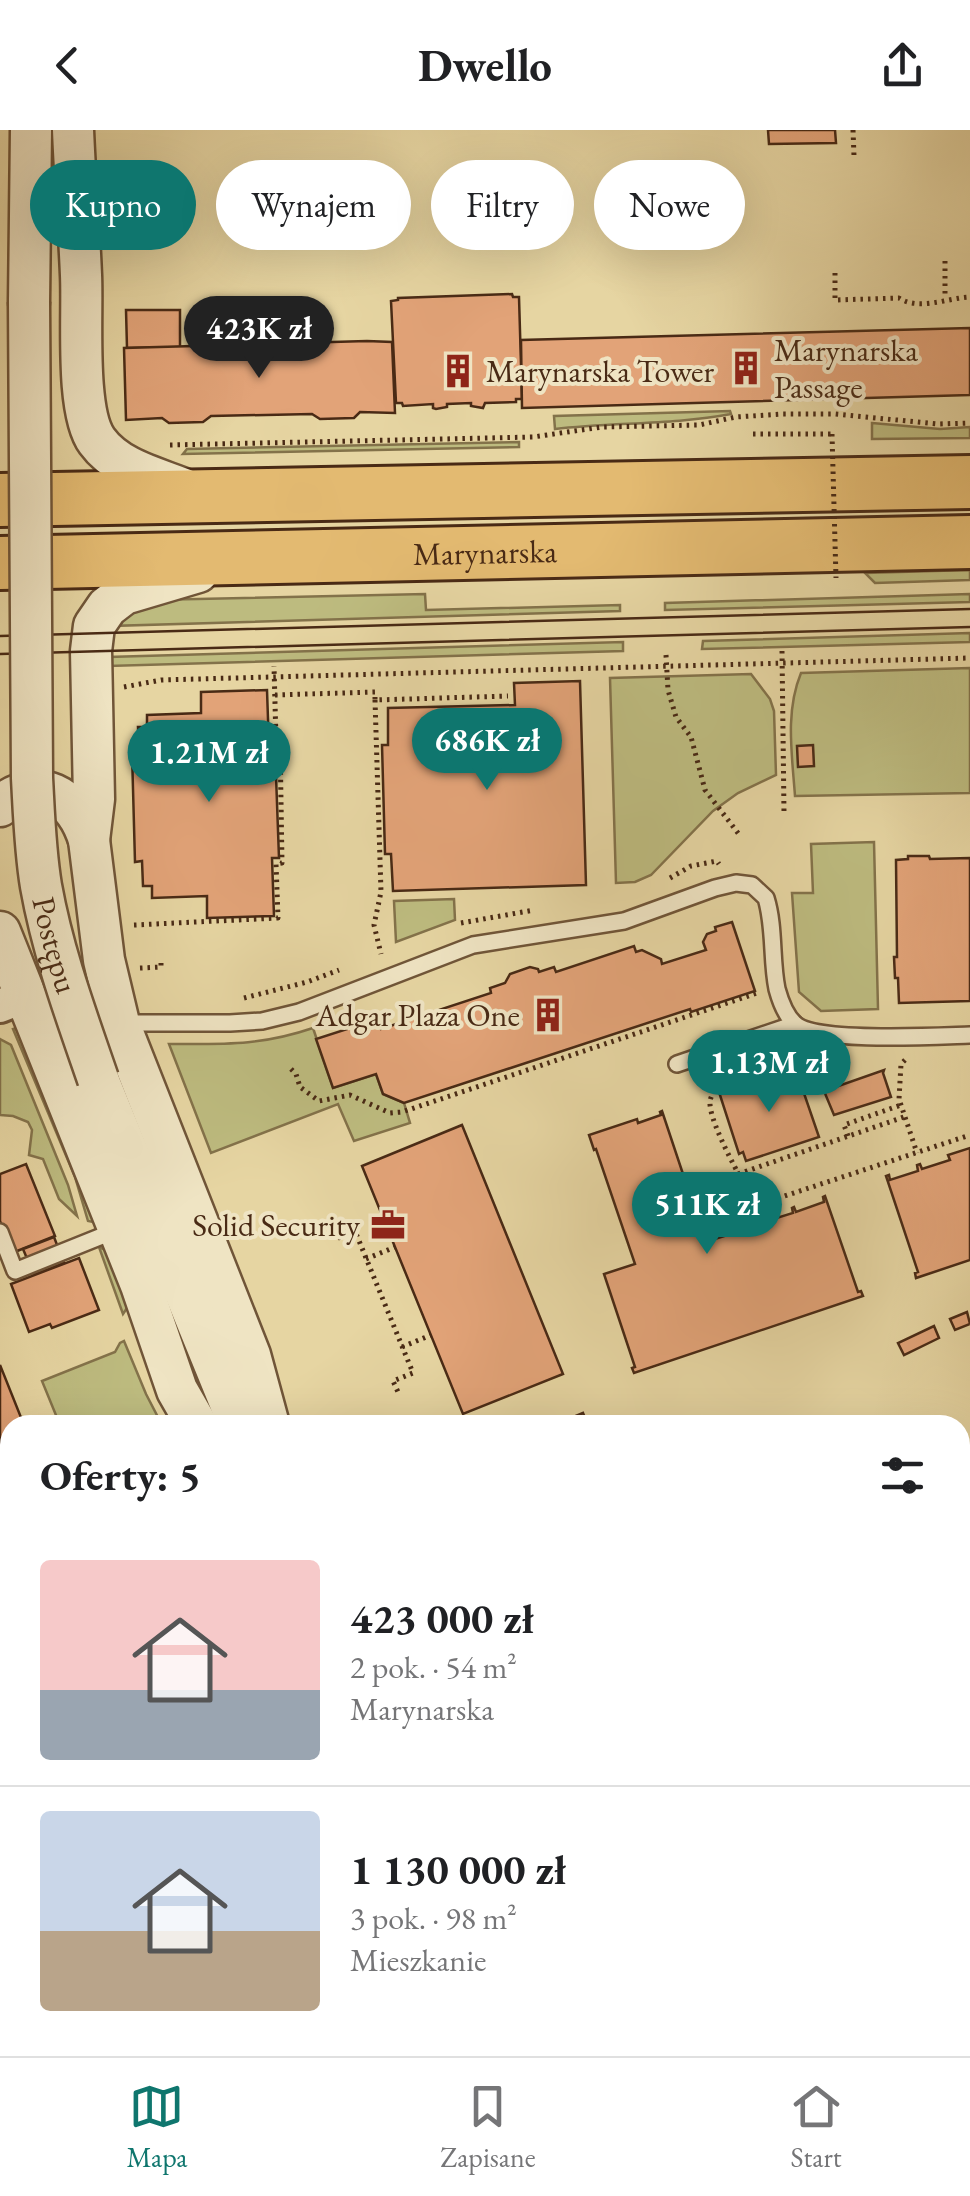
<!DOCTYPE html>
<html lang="pl">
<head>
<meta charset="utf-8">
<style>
  body { margin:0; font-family:"EB Garamond",serif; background:#f2f2f2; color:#202124; height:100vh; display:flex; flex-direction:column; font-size:38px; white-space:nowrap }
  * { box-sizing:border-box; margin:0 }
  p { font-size:32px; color:#757577 }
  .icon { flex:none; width:55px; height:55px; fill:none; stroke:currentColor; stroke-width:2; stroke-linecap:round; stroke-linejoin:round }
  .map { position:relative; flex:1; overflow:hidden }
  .details { position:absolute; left:0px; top:1285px; width:970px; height:642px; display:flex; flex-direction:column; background:#fff; border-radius:30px 30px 0 0; box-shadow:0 10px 40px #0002 }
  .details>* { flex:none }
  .top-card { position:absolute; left:30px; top:30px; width:910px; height:90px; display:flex; gap:20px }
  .price { position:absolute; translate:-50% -85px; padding:0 22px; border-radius:35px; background:#0f766e; color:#fff; font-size:32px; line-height:65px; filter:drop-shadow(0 2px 5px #0008) }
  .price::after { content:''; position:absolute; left:50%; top:60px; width:30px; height:22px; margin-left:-15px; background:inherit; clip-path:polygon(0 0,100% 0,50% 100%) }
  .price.current { background:#222; color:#fff }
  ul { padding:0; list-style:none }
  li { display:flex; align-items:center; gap:30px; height:250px; padding:0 40px }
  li+li { border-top:2px solid #e0e0e0 }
  li span { display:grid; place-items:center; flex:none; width:280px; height:200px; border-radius:10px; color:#555 }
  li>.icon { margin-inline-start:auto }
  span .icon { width:120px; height:120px; fill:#fffc; stroke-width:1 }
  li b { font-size:42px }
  h2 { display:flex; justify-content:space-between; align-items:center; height:120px; padding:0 40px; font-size:42px }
  .tag { padding:0 35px; border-radius:45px; background:#fff; box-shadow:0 10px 40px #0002; font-size:35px; line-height:90px }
  .tag.current { background:#0f766e; color:#fff }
  header { display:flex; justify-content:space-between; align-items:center; height:130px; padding:0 40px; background:#fff; font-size:45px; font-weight:700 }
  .menu { display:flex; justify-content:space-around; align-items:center; height:140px; border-top:2px solid #e0e0e0; background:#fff; font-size:28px; color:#757577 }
  .menu a { display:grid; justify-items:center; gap:5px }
  .menu .current { color:#0f766e }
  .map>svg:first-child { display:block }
  .green { fill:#bdbb7f; stroke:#83724a; stroke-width:2.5 }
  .building { fill:#e2a378; stroke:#492a15; stroke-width:2.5 }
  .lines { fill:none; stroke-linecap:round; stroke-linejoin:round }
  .service-casing { stroke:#705538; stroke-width:20 }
  .minor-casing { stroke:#705538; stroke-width:38 }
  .tertiary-casing { stroke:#705538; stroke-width:45 }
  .primary-casing { stroke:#492a15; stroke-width:58 }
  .path { stroke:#492a15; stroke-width:5; stroke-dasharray:2.5 5; stroke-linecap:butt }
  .service { stroke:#efe4c3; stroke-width:15 }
  .minor { stroke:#efe4c3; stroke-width:32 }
  .tertiary { stroke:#efe4c3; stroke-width:40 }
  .primary { stroke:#e3ba71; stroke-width:52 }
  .tram { stroke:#492a15; stroke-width:2.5 }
  .tertiary-bridge-casing { stroke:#705538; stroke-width:45; stroke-linecap:butt }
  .path-bridge { stroke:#492a15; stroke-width:5; stroke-dasharray:2.5 5; stroke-linecap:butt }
  .tertiary-bridge { stroke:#efe4c3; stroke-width:40 }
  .labels { text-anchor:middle; stroke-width:8; stroke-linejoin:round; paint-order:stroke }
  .poi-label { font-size:32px; fill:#492a15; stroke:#efe4c3; text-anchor:start }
  .street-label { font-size:32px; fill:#492a15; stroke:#efe4c3 }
</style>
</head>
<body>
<header><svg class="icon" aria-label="back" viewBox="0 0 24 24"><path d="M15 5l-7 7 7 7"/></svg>Dwello<svg class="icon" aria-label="share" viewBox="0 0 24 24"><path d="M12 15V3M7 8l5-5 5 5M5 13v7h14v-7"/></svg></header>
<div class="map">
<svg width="970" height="1926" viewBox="0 0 970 1926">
  <rect width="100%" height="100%" fill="#e6d5a2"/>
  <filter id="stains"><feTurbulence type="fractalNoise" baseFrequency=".002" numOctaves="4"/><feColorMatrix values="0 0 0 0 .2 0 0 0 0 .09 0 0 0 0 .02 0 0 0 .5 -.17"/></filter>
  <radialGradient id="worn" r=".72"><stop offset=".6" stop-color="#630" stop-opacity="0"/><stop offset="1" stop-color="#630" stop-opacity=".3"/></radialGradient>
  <!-- green -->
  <g class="green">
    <path d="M730,281L731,284C673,295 613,292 555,299L554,286Z"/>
    <path d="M872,293L940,299L970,297V308L872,309Z"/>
    <path d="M519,312V317L183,324L187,319Z"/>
    <path d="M970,440V450L875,453L865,443Z"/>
    <path d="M425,464L426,480L620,475V481L108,496L151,470Z"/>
    <path d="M970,464V472L665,480V473Z"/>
    <path d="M970,503V512L702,519L703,511Z"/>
    <path d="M623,512V521L108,536V527Z"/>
    <path d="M970,538V663L795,666C792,624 785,582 801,543Z"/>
    <path d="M751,544L770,569L774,581L776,645L738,663L713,681L651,745L635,752L616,753L610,548Z"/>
    <path d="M874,712L878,879L821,881L799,862L792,763H813L811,714Z"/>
    <path d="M454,769L455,790L396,812L394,771Z"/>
    <path d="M19,897L97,1089L93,1092L88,1091L75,1047L13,899Z"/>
    <path d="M313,898L333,958L376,944L383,964L404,973L410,993L354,1011L338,974L211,1023L169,914C224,914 260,916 313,898Z"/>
    <path d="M0,909L11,915L68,1055L77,1086L59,1069L43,1029L29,1025L32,1000L28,992L13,986L0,985Z"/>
    <path d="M99,1117L106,1120L129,1175L123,1184Z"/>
    <path d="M124,1211L146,1264L162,1295H60L42,1251L115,1222L120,1213Z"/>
    <path d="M385,1918H451L455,1926H388Z"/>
  </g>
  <!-- building -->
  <g class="building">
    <path d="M768,0H835L836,13L769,14Z"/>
    <path d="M512,164L513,167H519L522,269H516V272L485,273L483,278L471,276V273L447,274V277L436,279L433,278V274L403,276L402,273H396L391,171L398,170V168Z"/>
    <path d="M126,180H180V217L127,218Z"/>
    <path d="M970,198V265L522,278L521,210Z"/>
    <path d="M367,211L392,212L395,283L360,282L354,288L320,289L312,284L211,286L203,292L169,293L162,288L126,290L124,218Z"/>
    <path d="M580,551L586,755L393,761L391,724H385L382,615H388V578L515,575L514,553Z"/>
    <path d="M267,560L269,618H275L279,728H272L274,786L207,788V766L152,768V756H143L142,731L135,732L132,622H139L138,597H147V585L201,583V562Z"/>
    <path d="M813,615L814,636L798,637L797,616Z"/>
    <path d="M908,726H929L930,729L970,728V871L899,873L898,848H895L894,827H897L896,730L908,729Z"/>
    <path d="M732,792L755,861L691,882L690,879L404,973L383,964L376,944L333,958L316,909L378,889L381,899L491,863L490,858L505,853L510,844L530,837L538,839L539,842L554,837L556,842L634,816L636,822L642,820L661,829L662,834L706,820L703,812L707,804L716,801L715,797Z"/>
    <path d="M796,940L819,1007L746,1031L743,1022L739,1024L719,962L780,942L781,945Z"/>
    <path d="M884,940L883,943L891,967L834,985L824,961Z"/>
    <path d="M662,981L693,1074L690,1075L702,1113L731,1104L729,1099L763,1088L764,1092L793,1083L792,1078L794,1077L796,1082L824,1072L823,1067L825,1066L858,1162L861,1161L863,1166L634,1243L632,1238L635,1237L604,1144L635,1134L596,1019L594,1020L589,1005L637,989L638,993L661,985L660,982Z"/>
    <path d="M462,995L563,1244L463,1284L362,1036Z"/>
    <path d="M970,1018V1130L916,1148L915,1143L918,1142L886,1046L889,1045L890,1050L918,1041L917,1035L920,1034L922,1039L950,1030L948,1025Z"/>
    <path d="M26,1034L55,1106L12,1123L0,1091V1044Z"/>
    <path d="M54,1107L64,1133L34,1145L23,1119Z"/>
    <path d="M79,1128L99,1180L52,1198L50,1194L29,1202L11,1154Z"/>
    <path d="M967,1182L970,1194L955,1200L950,1189Z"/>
    <path d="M934,1196L939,1208L904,1225L898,1213Z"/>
    <path d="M0,1235L24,1295H10V1322L0,1326Z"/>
    <path d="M583,1283L588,1295H554Z"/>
    <path d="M970,1334V1659L960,1663V1338Z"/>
    <path d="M10,1496V1647L0,1651V1500Z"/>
    <path d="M960,1864L970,1886V1926H866L864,1918H960Z"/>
    <path d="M139,1918H304L308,1926H118Z"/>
    <path d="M661,1918H780L783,1926H639Z"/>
  </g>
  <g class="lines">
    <!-- service casing -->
    <g class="service-casing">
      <g id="service">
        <path d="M121,893H230L262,891L299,882L473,815L624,791L715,758L736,753L752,755L766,768C775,797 771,830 777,859C780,870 786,886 795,894C817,913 937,906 970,905"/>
        <path d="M677,934L795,894"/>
        <path d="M0,1102L15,1141L117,1100"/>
        <path d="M0,1422L10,1418"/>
        <path d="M0,1694L10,1690"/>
        <path d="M0,1784L10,1808"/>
        <path d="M55,1918L58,1926"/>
        <path d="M346,1918L348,1926"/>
      </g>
    </g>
    <!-- minor casing -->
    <g class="minor-casing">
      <path id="minor" d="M0,876L25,866"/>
    </g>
    <!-- tertiary casing -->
    <g class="tertiary-casing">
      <g id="tertiary">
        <path d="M73,0C75,48 79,97 81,145C83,185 75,281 97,311C118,340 158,348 189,361"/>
        <path d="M29,172L31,0"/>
        <path d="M0,676C39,645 75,665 89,710L104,830L119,893L250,1225L269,1295"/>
        <path d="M89,710L94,669L91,521L94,496L107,477L124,464L198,442"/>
        <path d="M0,802L141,1155L177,1260L197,1295"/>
        <path d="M98,949L239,1295"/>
        <path d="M486,1918L489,1926"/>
      </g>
    </g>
    <!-- primary casing -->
    <g class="primary-casing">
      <g id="primary">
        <path d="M0,370L970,352"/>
        <path id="s1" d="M0,433L970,412"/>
      </g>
    </g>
    <!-- path -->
    <g class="path">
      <path d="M853,0L854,26"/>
      <path d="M945,131V168"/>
      <path d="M835,143V170L899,168C919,181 947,168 970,167"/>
      <path d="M753,304H832"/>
      <path d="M170,315L533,307L602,297L699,295L736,287L782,284H835L938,294L970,293"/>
      <path d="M782,521L784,683"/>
      <path d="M666,525L668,560L676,587L691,607L705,660L741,707"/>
      <path d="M124,557L161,550L970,528"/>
      <path d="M275,565L375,562V570L508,566"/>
      <path d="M375,570L381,762L374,795L381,824"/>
      <path d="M670,748L691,736L717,731L719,734"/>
      <path d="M461,793L534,780"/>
      <path d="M134,795L278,788L276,734L282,733L280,610H276L274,536"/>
      <path d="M140,838L161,837V830"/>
      <path d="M244,868L307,852L339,840"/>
      <path d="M905,930L901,934L899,969L917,1023"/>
      <path d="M291,939L296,944L300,957L319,971L350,965L390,983L402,982L757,863"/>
      <path d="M736,939C727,947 711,960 710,972C709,988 730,1028 738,1043"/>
      <path d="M848,1006L844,995L901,975"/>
      <path d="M738,1044L904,987"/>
      <path d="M740,1073L747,1093"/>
      <path d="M742,1080L970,1005"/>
      <path d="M331,1097L336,1109L355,1101L413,1243L393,1251L398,1262"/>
      <path d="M366,1129L395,1117"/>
      <path d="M402,1217L431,1205"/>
      <path d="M0,1478L10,1474"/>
      <path d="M0,1735L10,1760"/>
      <path d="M0,1904L10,1900"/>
      <path d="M310,1918L313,1926"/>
    </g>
    <!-- service -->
    <use href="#service" class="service"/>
    <!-- minor -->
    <use href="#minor" class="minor"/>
    <!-- tertiary -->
    <use href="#tertiary" class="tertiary"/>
    <!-- primary -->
    <use href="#primary" class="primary"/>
    <!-- tram -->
    <g class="tram">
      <path d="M0,506L970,479"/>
      <path d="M0,524L970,497"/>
    </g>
    <!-- tertiary-bridge casing -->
    <g class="tertiary-bridge-casing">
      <g id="tertiary-bridge">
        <path id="s2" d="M29,172L32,648C34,684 35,720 41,756C53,823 76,885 98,949"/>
      </g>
    </g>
    <!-- path-bridge -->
    <path class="path-bridge" d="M832,304L836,448"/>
    <!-- tertiary-bridge -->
    <use href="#tertiary-bridge" class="tertiary-bridge"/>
  </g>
  <!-- icons -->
  <defs>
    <g id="building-bare" transform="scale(2.7)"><path d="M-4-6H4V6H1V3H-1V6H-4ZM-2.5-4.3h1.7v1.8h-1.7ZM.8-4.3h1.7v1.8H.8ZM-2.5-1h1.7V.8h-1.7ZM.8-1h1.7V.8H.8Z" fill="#8f2418" stroke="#efe4c3" stroke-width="2.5" paint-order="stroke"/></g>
    <g id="office-bare" transform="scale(2.7)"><path d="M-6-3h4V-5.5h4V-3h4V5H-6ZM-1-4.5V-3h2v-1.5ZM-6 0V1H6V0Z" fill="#8f2418" stroke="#efe4c3" stroke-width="2.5" paint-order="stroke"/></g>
  </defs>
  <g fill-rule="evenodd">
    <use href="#building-bare" x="746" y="238"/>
    <use href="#building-bare" x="458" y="241"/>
    <use href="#building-bare" x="548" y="885"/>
    <use href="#office-bare" x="388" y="1095"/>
  </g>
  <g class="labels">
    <!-- poi labels -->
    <g class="poi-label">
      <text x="774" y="231">Marynarska<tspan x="774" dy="37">Passage</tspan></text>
      <text x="486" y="252">Marynarska Tower</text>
      <text x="520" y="896" text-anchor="end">Adgar Plaza One</text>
      <text x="360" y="1106" text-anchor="end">Solid Security</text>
    </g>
    <!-- street labels -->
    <g class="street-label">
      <text dy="11" stroke="none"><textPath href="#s1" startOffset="485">Marynarska</textPath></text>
      <text dy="11" stroke="none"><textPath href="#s2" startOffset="645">Postępu</textPath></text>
    </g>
  </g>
  <rect width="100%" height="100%" filter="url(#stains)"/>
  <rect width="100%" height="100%" fill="url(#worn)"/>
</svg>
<b class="price current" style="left:259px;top:251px">423K zł</b>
<b class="price" style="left:487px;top:663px">686K zł</b>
<b class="price" style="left:209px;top:675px">1.21M zł</b>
<b class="price" style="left:769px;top:985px">1.13M zł</b>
<b class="price" style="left:707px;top:1127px">511K zł</b>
<div class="top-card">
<a class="tag current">Kupno</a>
<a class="tag">Wynajem</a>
<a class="tag">Filtry</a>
<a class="tag">Nowe</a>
</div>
<section class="details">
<h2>Oferty: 5<svg class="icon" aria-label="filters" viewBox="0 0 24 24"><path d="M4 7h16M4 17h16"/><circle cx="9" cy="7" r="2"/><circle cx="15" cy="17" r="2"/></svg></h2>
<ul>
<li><span style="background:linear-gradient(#f6c9c9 65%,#9aa5b1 0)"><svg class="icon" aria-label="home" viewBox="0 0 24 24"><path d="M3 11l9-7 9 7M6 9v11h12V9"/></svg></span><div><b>423 000 zł</b><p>2 pok. · 54 m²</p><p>Marynarska</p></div></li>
<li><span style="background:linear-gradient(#c9d6e8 60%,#b9a48a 0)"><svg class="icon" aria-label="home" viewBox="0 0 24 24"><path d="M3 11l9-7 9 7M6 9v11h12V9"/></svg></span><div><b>1 130 000 zł</b><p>3 pok. · 98 m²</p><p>Mieszkanie</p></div></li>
</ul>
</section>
</div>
<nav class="menu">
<a class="current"><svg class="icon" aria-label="map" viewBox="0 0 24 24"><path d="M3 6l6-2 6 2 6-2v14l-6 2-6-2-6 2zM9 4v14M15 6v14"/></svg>Mapa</a>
<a><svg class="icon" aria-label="saved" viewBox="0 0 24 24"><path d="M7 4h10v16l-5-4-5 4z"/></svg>Zapisane</a>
<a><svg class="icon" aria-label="home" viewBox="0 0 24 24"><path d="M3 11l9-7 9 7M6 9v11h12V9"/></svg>Start</a>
</nav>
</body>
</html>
